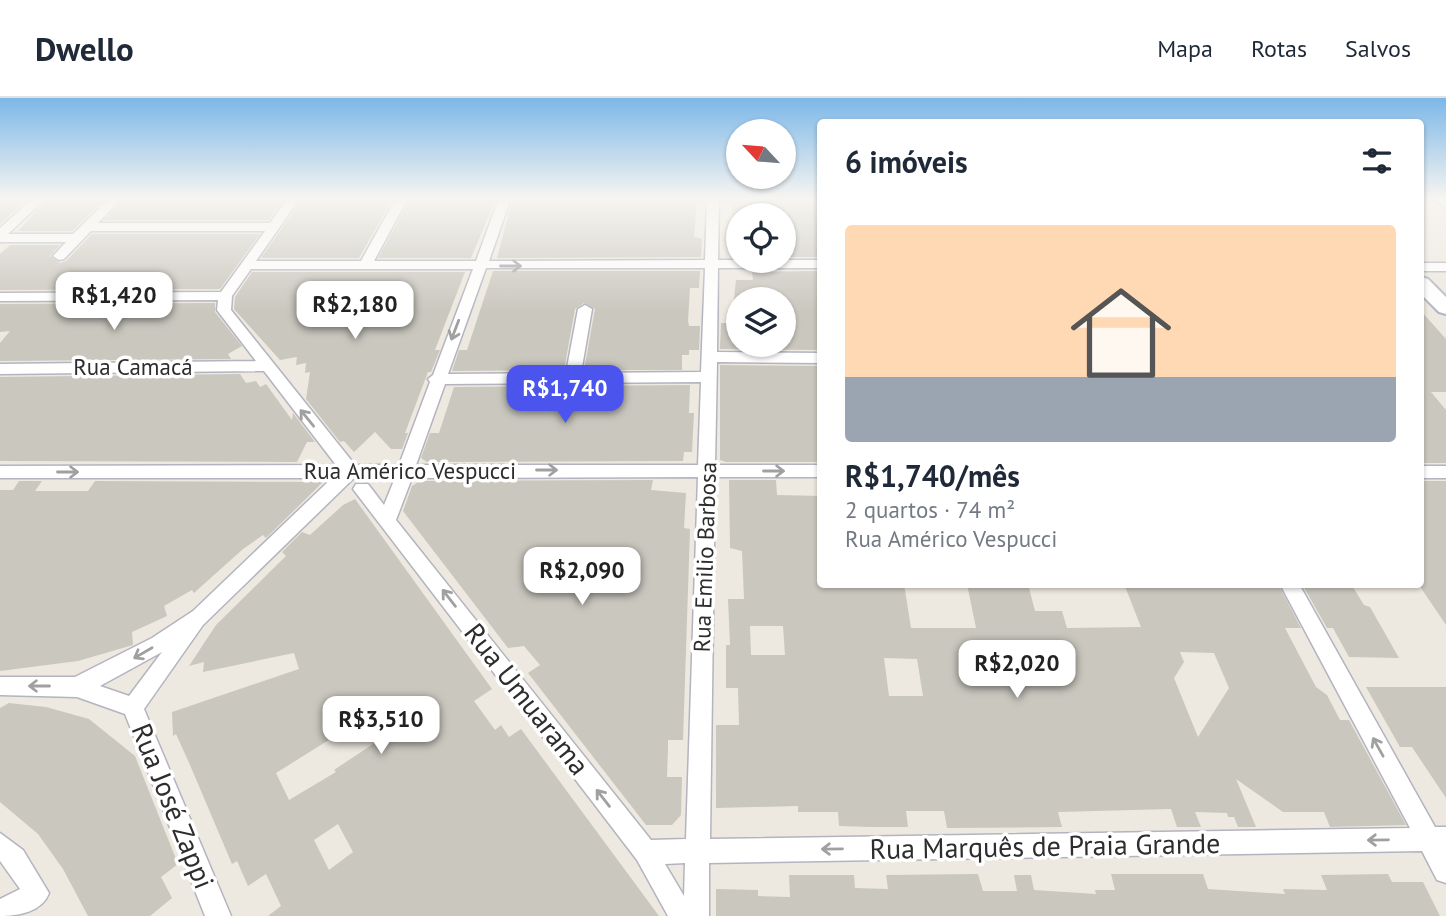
<!DOCTYPE html>
<html lang="pt">
<head>
<meta charset="utf-8">
<style>
  body { margin:0; font-family:"PT Sans",sans-serif; background:#f6f6f7; color:#1f2937; height:100vh; display:flex; flex-direction:column; font-size:26px; white-space:nowrap }
  * { box-sizing:border-box; margin:0 }
  p { font-size:23px; color:#747a83 }
  .icon { flex:none; width:38px; height:38px; fill:none; stroke:currentColor; stroke-width:2; stroke-linecap:round; stroke-linejoin:round }
  .map { position:relative; flex:1; overflow:hidden }
  .drawer { position:absolute; left:817px; top:21px; width:607px; height:469px; display:flex; flex-direction:column; background:#fff; border-radius:7px; box-shadow:0 2px 5px #0004 }
  .drawer>* { flex:none }
  .needle { width:46px; rotate:296deg }
  .buttons { position:absolute; left:726px; top:21px; display:grid; gap:14px }
  .buttons a { display:grid; place-items:center; width:70px; height:70px; border-radius:50%; background:#fff; box-shadow:0 2px 5px #0004; font-size:35px }
  .price { position:absolute; translate:-50% -60px; padding:0 16px; border-radius:14px; background:#fff; color:#222; font-size:23px; line-height:46px; filter:drop-shadow(0 2px 4px #0008) }
  .price::after { content:''; position:absolute; left:50%; top:42px; width:21px; height:16px; margin-left:-10px; background:inherit; clip-path:polygon(0 0,100% 0,50% 100%) }
  .price.active { background:#4c54ee; color:#fff }
  ul { padding:0; list-style:none }
  li { display:grid; align-content:center; gap:14px; height:371px; padding:0 28px }
  li+li { border-top:2px solid #e0e1e3 }
  li span { display:grid; place-items:center; height:217px; border-radius:7px; color:#555 }
  li>.icon { margin-inline-start:auto }
  span .icon { width:126px; height:126px; fill:#fffc; stroke-width:1 }
  li b { font-size:30px }
  h2 { display:flex; justify-content:space-between; align-items:center; height:84px; padding:0 28px; font-size:30px }
  header { display:flex; align-items:center; gap:42px; box-sizing:border-box; height:98px; padding:0 35px; background:#fff; border-bottom:2px solid #e0e1e3 }
  header strong { font-size:33px }
  nav { display:flex; gap:38px; margin-inline-start:auto; font-size:24px }
  .map>svg:first-child { display:block }
  .building { fill:#c9c7be; fill-rule:evenodd }
  .lines { fill:none; stroke-linecap:round; stroke-linejoin:round }
  .minor-casing { stroke:#b3b4bf; stroke-width:3 }
  .secondary-casing { stroke:#b3b4bf; stroke-width:4 }
  .minor { fill:#fff; fill-rule:evenodd }
  .secondary { fill:#fff; fill-rule:evenodd }
  .oneway { stroke:#a0a0a0 }
  .labels { text-anchor:middle; stroke-width:7; stroke-linejoin:round; paint-order:stroke }
  .street-label { font-size:23px; fill:#2d2d2d; stroke:#fff }
  .near-street-label { font-size:28px; fill:#2d2d2d; stroke:#fff }
</style>
</head>
<body>
<header>
<strong>Dwello</strong>
<nav><a>Mapa</a><a>Rotas</a><a>Salvos</a></nav>
</header>
<div class="map">
<svg width="1446" height="818" viewBox="0 0 1446 818">
  <rect width="100%" height="100%" fill="#ede9e0"/>
  <!-- building -->
  <g class="building">
    <path d="M0,100H29L0,126Z"/>
    <path d="M49,100H106L72,133H18Z"/>
    <path d="M125,100H285L269,122H104Z"/>
    <path d="M303,100H393L359,160H261Z"/>
    <path d="M411,100H496L471,160H378Z"/>
    <path d="M513,100L603,103L604,100H697L694,139L702,141L701,159L497,160Z"/>
    <path d="M814,100L821,159H784V117H732V101Z"/>
    <path d="M92,136H260L220,191L0,192V156L10,147H60L50,158L60,165L66,163Z"/>
    <path d="M493,173H700L699,190H690L688,223L689,228H700L699,252H689V257H682V272H584L595,211L584,205L575,211L564,272L452,273L459,252H467Z"/>
    <path d="M821,173V252L720,251L721,225H738V247H784V201H734L736,182H753L752,174Z"/>
    <path d="M252,174H465L435,252H440L431,274H428L405,335H408L402,351H391L375,334L354,354L344,343L340,344L306,301L310,274L305,275L306,265L296,267L297,259L280,262L234,211L235,199Z"/>
    <path d="M215,205V214L242,248L228,256L231,261L0,263V245L10,233L0,234V206Z"/>
    <path d="M1421,213L1446,241V294H1431L1446,312V365H1421Z"/>
    <path d="M720,267L821,268V364H726L720,362Z"/>
    <path d="M240,276L246,285L256,283L260,289L266,286L292,322L293,315L315,344H307L297,364L0,363V279Z"/>
    <path d="M690,287L689,315H694L692,354H684L683,363L427,364L421,360L430,335H439L454,289Z"/>
    <path d="M653,382L651,392L686,395L684,430L690,431L683,642H668V650L667,679H682L681,717L672,727H646L528,575L540,567L524,548L508,550L403,413L412,388L420,383Z"/>
    <path d="M729,382H776L777,397L821,398V486H904L911,530H976L967,486H1028L1035,513H1062L1067,530L1141,529L1124,486H1278L1301,530H1285L1316,589L1327,597L1340,622H1349L1406,727L1330,729L1324,714H1283L1236,681L1256,729H1238L1234,719H1228L1227,715L1195,714L1201,729H1177L1171,711L1058,714L1062,729L947,730L944,713H906L908,729H869L839,728L838,714H798V708L716,710V627H739L738,590H726V547H730L728,501H744L742,453L730,450ZM750,528H783L785,557H751ZM1180,554L1214,555L1229,590L1198,639L1174,580L1184,564ZM884,560L917,561L923,598H889Z"/>
    <path d="M19,383H42L35,393H88L95,383L323,384L266,440L263,437L243,451L194,495L192,492L164,508L167,518L132,534L133,547L78,563L0,573V392H13Z"/>
    <path d="M1421,383H1446V527L1421,490Z"/>
    <path d="M355,401L492,591L474,603L495,632L501,627L509,639L521,631L659,818H268L281,808L266,776L248,788L237,763L232,766L190,667L176,636L173,638L172,614L299,571L294,555L203,574L204,564L189,568L216,527L286,458L282,454L302,434L310,437L343,407ZM380,610L394,632L334,672L336,674L289,702L276,675ZM338,726L353,754L329,772L314,742Z"/>
    <path d="M1302,486H1351L1364,507L1370,509L1399,560L1349,559L1333,530H1327Z"/>
    <path d="M1366,589H1446V700L1412,649H1400Z"/>
    <path d="M9,605L46,609L89,621L135,658L178,766L161,779L172,800L150,818H88L63,771L38,736L0,704V610Z"/>
    <path d="M978,776L983,793H1017L1014,777H1031L1034,792L1096,796L1095,792H1115L1111,776H1203L1208,791L1285,796L1283,791L1327,792L1321,777L1388,776L1392,784H1423L1440,818H716V791L758,792V798L790,799L789,777H854L855,790L888,791L886,777Z"/>
  </g>
  <g class="lines">
    <!-- minor casing -->
    <g class="minor-casing">
      <g id="minor">
        <path d="M33,100H46L8,136H73L110,100H122L98,125H270L288,100H300L256,163H361L396,100H408L374,163H476L499,100H511L489,163L705,162L707,100H719L718,162H821V170H718L717,254L821,255V265L717,264L715,367H821V379H715L710,741L1410,730L1280,486H1299L1435,729H1446V785L1437,782L1422,753L709,765V818H668L637,762L353,391L356,386H368L384,407L395,380H354L203,527L144,611L231,818H205L125,616L77,599L0,597V579H75L152,540L193,513L332,380H0V368L336,367L264,273L0,276V266L256,263L217,212L218,202L0,203V195L221,194L265,133H91L64,161L59,162L53,158L66,144H0V130ZM486,170H705L701,274L581,275L592,211L585,207L578,211L566,275L448,276ZM251,171H473L433,277L428,281L430,284L399,367H355L231,212L232,198ZM701,284L698,367H416L445,286ZM698,379L686,741L651,742L396,422L412,380ZM162,554L129,598L100,588ZM685,765L684,798L665,766Z"/>
        <path d="M1432,100H1445L1446,110Z"/>
        <rect x="1421" y="165" width="25" height="8"/>
        <rect x="1421" y="368" width="25" height="12"/>
        <path d="M0,735L23,752L49,795C42,814 18,818 0,818V801L20,791L0,763Z"/>
      </g>
    </g>
    <!-- secondary casing -->
    <g class="secondary-casing">
      <path id="secondary" d="M1421,179L1428,181L1446,199V216L1439,214L1421,196Z"/>
    </g>
    <!-- minor -->
    <use href="#minor" class="minor"/>
    <!-- secondary -->
    <use href="#secondary" class="secondary"/>
  </g>
  <!-- one-way arrows -->
  <defs><path id="oneway-shaft" d="M-6 0H5M1.5-3L5.5 0L1.5 3" fill="none" stroke-width="1.6" stroke-linecap="round" stroke-linejoin="round" transform="scale(1.75)"/></defs>
  <g class="oneway">
    <use href="#oneway-shaft" transform="translate(511 168)"/>
    <use href="#oneway-shaft" transform="translate(455 232) rotate(111)"/>
    <use href="#oneway-shaft" transform="translate(307 320) rotate(-129)"/>
    <use href="#oneway-shaft" transform="translate(547 372)"/>
    <use href="#oneway-shaft" transform="translate(774 373)"/>
    <use href="#oneway-shaft" transform="translate(68 374)"/>
    <use href="#oneway-shaft" transform="translate(449 500) rotate(-128)"/>
    <use href="#oneway-shaft" transform="translate(143 555) rotate(150)"/>
    <use href="#oneway-shaft" transform="translate(39 588) rotate(-180)"/>
    <use href="#oneway-shaft" transform="translate(1378 649) rotate(-119)"/>
    <use href="#oneway-shaft" transform="translate(603 700) rotate(-128)"/>
    <use href="#oneway-shaft" transform="translate(1378 742) rotate(179)"/>
    <use href="#oneway-shaft" transform="translate(832 751) rotate(179)"/>
  </g>
  <!-- sky -->
  <linearGradient id="sky" x2="0" y2="1"><stop stop-color="#7cb7e8"/><stop offset="0.47" stop-color="#f7f5f1"/><stop offset="1" stop-color="#f7f5f1" stop-opacity="0"/></linearGradient>
  <rect width="1446" height="214" fill="url(#sky)"/>
  <g class="labels">
    <!-- street labels -->
    <g class="street-label">
      <text x="133" y="277">Rua Camacá</text>
      <text x="410" y="381">Rua Américo Vespucci</text>
      <text transform="translate(705 459) rotate(-88)" y="8">Rua Emilio Barbosa</text>
    </g>
    <!-- near-street labels -->
    <g class="near-street-label">
      <text transform="translate(527 601) rotate(52)" y="10">Rua Umuarama</text>
      <text transform="translate(173 708) rotate(68)" y="10">Rua José Zappi</text>
      <text transform="translate(1045 748) rotate(-1)" y="10">Rua Marquês de Praia Grande</text>
    </g>
  </g>
</svg>
<div class="buttons">
<a><svg class="needle" viewBox="-14 -14 28 28"><path d="M0-13l5 13h-10z" fill="#e53935"/><path d="M0 13l5-13h-10z" fill="#747a83"/></svg></a>
<a><svg class="icon" aria-label="locate" viewBox="0 0 24 24"><circle cx="12" cy="12" r="6"/><path d="M12 2v4M12 18v4M2 12h4M18 12h4"/></svg></a>
<a><svg class="icon" aria-label="layers" viewBox="0 0 24 24"><path d="M12 4l9 5-9 5-9-5zM3 14l9 5 9-5"/></svg></a>
</div>
<b class="price" style="left:114px;top:234px">R$1,420</b>
<b class="price" style="left:355px;top:243px">R$2,180</b>
<b class="price active" style="left:565px;top:327px">R$1,740</b>
<b class="price" style="left:582px;top:509px">R$2,090</b>
<b class="price" style="left:1017px;top:602px">R$2,020</b>
<b class="price" style="left:381px;top:658px">R$3,510</b>
<section class="drawer">
<h2>6 imóveis<svg class="icon" aria-label="filters" viewBox="0 0 24 24"><path d="M4 7h16M4 17h16"/><circle cx="9" cy="7" r="2"/><circle cx="15" cy="17" r="2"/></svg></h2>
<ul>
<li><span style="background:linear-gradient(#ffd9b3 70%,#9aa5b1 0)"><svg class="icon" aria-label="home" viewBox="0 0 24 24"><path d="M3 11l9-7 9 7M6 9v11h12V9"/></svg></span><div><b>R$1,740/mês</b><p>2 quartos · 74 m²</p><p>Rua Américo Vespucci</p></div></li>
</ul>
</section>
</div>
</body>
</html>
